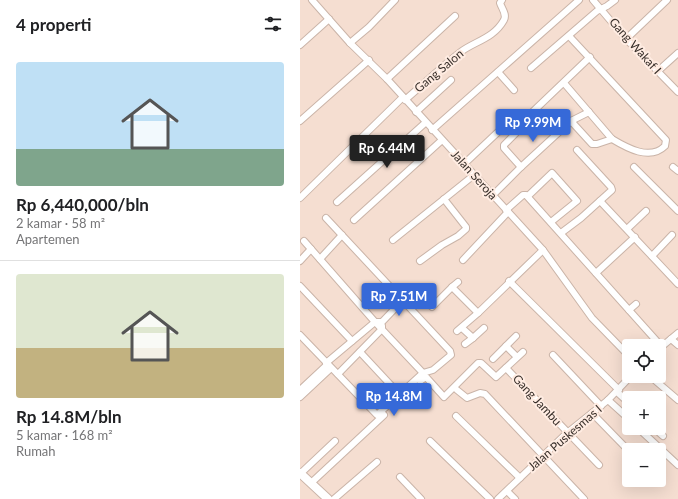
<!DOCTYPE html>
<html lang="id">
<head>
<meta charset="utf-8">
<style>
  body { margin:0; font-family:Lato,sans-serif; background:#f2f2f2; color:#202124; height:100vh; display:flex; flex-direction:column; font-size:15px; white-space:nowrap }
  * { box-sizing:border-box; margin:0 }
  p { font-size:13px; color:#757577 }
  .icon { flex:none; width:22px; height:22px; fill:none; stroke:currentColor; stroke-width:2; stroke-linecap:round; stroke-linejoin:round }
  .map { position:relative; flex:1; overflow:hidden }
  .panel { display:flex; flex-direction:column; background:#fff; width:300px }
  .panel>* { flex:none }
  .fabs { position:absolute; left:322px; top:339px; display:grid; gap:8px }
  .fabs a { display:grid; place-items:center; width:44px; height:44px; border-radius:4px; background:#fff; box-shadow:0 4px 16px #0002; font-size:20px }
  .price { position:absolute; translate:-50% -34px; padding:0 9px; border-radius:4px; background:#3669d8; color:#fff; font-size:13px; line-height:26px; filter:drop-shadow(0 1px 2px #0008) }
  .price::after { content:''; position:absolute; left:50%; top:24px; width:12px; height:9px; margin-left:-6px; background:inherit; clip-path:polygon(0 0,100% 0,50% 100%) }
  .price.selected { background:#222; color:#fff }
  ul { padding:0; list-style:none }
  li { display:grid; align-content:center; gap:8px; height:212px; padding:0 16px }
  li+li { border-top:1px solid #e0e0e0 }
  li span { display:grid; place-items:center; height:124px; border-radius:4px; color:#555 }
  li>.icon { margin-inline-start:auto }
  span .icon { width:72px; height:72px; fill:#fffc; stroke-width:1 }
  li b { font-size:17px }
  h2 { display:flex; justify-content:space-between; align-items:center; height:48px; padding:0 16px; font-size:17px }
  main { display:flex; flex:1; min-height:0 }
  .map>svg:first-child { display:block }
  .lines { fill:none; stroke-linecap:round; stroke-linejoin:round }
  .minor-casing { stroke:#cab4a8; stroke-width:8 }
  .tertiary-casing { stroke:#cab4a8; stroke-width:10 }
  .minor { stroke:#fff; stroke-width:6 }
  .tertiary { stroke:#fff; stroke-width:8 }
  .labels { text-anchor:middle; stroke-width:4; stroke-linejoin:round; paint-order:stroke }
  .street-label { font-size:12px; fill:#382f2a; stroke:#ffece2 }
</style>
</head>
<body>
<main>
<section class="panel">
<h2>4 properti<svg class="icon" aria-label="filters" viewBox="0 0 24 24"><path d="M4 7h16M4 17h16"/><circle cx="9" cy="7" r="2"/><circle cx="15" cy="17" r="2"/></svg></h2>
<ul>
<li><span style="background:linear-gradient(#bfe0f5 70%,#7fa58c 0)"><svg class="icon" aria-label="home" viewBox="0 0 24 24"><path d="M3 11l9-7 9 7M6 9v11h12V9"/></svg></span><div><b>Rp 6,440,000/bln</b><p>2 kamar · 58 m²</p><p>Apartemen</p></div></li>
<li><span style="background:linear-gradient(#dfe7d0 60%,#c2b280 0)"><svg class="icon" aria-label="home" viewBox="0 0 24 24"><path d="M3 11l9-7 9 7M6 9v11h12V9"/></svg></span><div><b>Rp 14.8M/bln</b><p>5 kamar · 168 m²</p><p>Rumah</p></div></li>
</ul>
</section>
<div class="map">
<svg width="378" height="499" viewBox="0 0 378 499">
  <rect width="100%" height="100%" fill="#f5ded1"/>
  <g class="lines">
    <!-- minor casing -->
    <g class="minor-casing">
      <g id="minor">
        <path d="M12,0L50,43L87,79L243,250L292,318L329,356"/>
        <path d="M293,0L326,39L378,92"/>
        <path d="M326,39L367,0"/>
        <path d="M50,43L69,27L95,0"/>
        <path d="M0,45L29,19"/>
        <path d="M231,68L297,11L307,6L315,0"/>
        <path d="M358,71L378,53"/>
        <path d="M198,72L214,90"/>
        <path d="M87,79L155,16"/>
        <path d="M264,83L312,139C327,148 350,161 365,146L366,140L269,36"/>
        <path d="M105,100C124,84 142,66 162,51C176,41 194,38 204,20C207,14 202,9 200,3L202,0"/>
        <path d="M116,112L151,80"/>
        <path d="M0,121L69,60"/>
        <path d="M271,121L292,144H297L312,139"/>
        <path d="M132,130L279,0"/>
        <path d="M164,164L198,132"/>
        <path d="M221,167L204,148V145L216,133L221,123L290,57"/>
        <path d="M334,167L378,211"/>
        <path d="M373,167L378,171"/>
        <path d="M193,195L221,167L271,121L289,112"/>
        <path d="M228,196L252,173L277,201L251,222"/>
        <path d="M0,198L103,97"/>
        <path d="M300,201L378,284"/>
        <path d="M37,202L125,123"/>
        <path d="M206,210L223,195H226L362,347"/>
        <path d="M54,220L142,140"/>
        <path d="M327,229L346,211"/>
        <path d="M261,233L281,218L312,190L311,187L277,150"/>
        <path d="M93,240L174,175"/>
        <path d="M4,241L75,322L123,373"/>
        <path d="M352,256L372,235"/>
        <path d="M20,259L42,235"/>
        <path d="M163,260L208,212"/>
        <path d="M0,261L11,249"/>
        <path d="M120,261L142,245L158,236L166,229V227L144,199"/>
        <path d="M296,273L335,237"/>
        <path d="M209,281L319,390"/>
        <path d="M158,282L152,287L178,313"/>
        <path d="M0,286L52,341"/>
        <path d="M132,307L152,287"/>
        <path d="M329,310L336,304"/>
        <path d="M162,328L173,338L165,344"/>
        <path d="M157,331L178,313L243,250"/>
        <path d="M0,335L77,415L123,373L133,370L151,355L150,351L26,218"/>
        <path d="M173,338L184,328"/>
        <path d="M371,339L378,345"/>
        <path d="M206,346L217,357"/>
        <path d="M360,348L378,333"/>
        <path d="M60,352L100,395"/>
        <path d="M253,355L301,406"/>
        <path d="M193,359L216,336"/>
        <path d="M26,363L75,322H82L103,300"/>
        <path d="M206,368L299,465"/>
        <path d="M38,374L82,329V326"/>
        <path d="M350,376L378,400"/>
        <path d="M120,381L126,377L144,397L178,363H181L196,377L223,352"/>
        <path d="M0,390L28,364"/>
        <path d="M157,390L167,398L180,393L185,394L284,499"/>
        <path d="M317,392L329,403"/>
        <path d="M0,397L31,368"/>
        <path d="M308,400L329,419"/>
        <path d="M292,413L328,450"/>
        <path d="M156,416L220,478"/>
        <path d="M338,428L378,465"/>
        <path d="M354,428L363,436"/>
        <path d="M130,441L190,499"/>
        <path d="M1,473L35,441"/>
        <path d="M100,477L121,499"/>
        <path d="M11,483L84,415"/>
        <path d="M207,491L215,499"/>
        <path d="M34,499L77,462"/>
        <path d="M198,499L267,433L308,400L331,376"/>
      </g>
    </g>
    <!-- tertiary casing -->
    <g class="tertiary-casing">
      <path id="tertiary" d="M0,473L28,499"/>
    </g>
    <!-- minor -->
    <use href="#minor" class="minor"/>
    <!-- tertiary -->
    <use href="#tertiary" class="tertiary"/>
  </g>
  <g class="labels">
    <!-- street labels -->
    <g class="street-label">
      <text transform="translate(335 46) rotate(48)" y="4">Gang Wakaf I</text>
      <text transform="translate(139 71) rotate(-40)" y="4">Gang Salon</text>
      <text transform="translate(174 175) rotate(48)" y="4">Jalan Seroja</text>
      <text transform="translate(237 400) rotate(47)" y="4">Gang Jambu</text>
      <text transform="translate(265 438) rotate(-41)" y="4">Jalan Puskesmas I</text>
    </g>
  </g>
</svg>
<div class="fabs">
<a><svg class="icon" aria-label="locate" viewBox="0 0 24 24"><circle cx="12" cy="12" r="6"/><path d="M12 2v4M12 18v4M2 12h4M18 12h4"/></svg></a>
<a>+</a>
<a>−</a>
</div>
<b class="price" style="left:233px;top:143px">Rp 9.99M</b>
<b class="price selected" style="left:87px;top:169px">Rp 6.44M</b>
<b class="price" style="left:99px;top:317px">Rp 7.51M</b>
<b class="price" style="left:94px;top:417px">Rp 14.8M</b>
</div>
</main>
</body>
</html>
